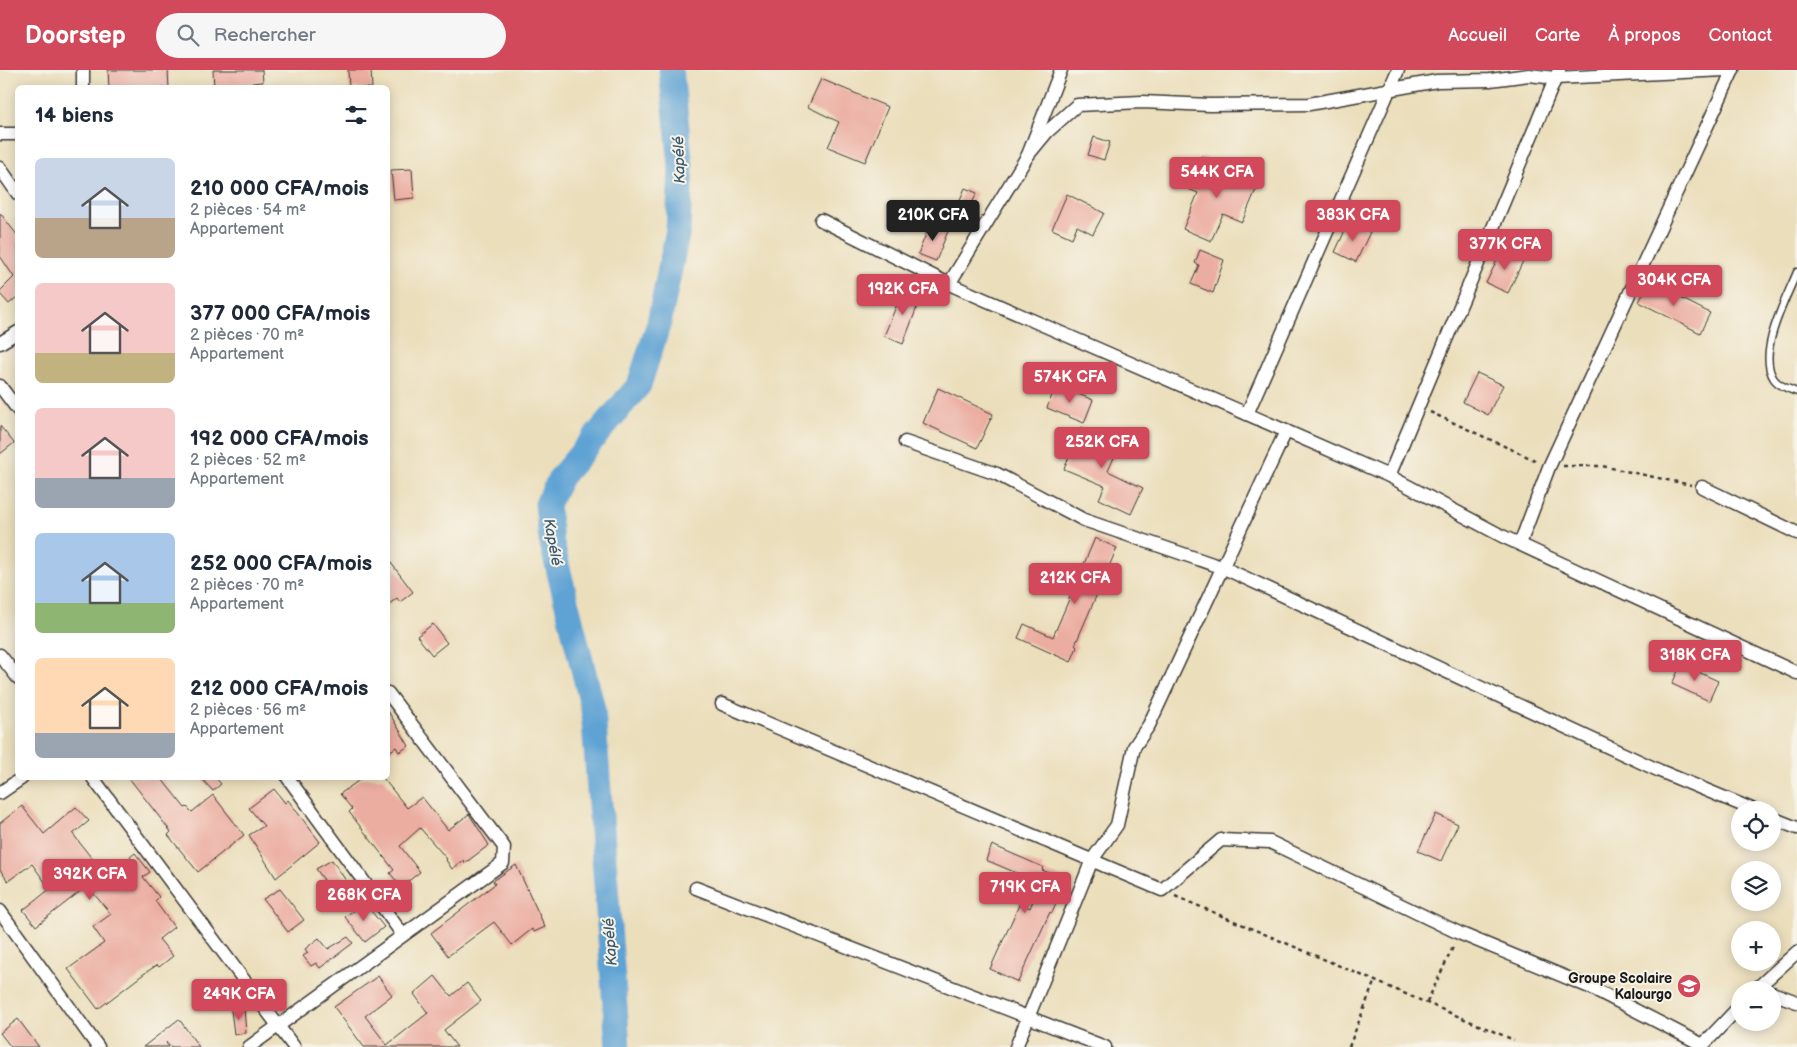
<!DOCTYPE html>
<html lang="fr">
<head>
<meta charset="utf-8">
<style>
  body { margin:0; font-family:"Balsamiq Sans",sans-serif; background:#f6f6f7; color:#1f2937; height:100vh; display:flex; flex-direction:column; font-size:19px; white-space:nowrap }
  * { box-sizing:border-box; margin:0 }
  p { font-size:16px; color:#747a83 }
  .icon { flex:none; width:28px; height:28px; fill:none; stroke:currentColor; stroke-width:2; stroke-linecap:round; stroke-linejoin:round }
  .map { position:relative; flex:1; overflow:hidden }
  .side { position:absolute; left:15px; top:15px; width:375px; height:695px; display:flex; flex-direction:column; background:#fff; border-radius:8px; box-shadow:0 2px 12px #0003 }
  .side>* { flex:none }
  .fabs { position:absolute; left:1731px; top:731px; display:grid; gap:10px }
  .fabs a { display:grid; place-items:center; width:50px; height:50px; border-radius:50%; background:#fff; box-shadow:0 2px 12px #0003; font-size:25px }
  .price { position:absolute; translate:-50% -42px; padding:0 11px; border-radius:5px; background:#d1495b; color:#fff; font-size:16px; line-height:32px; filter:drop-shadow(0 1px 2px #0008) }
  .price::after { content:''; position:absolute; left:50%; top:30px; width:15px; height:11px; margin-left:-8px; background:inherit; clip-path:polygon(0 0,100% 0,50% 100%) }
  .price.active { background:#222; color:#fff }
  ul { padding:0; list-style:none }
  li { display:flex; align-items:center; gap:15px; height:125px; padding:0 20px }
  li span { display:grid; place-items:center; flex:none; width:140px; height:100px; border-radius:8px; color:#555 }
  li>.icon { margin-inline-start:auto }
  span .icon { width:60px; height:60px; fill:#fffc; stroke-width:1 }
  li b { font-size:21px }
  h2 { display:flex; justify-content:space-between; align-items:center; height:60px; padding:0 20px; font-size:21px }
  header { display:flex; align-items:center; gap:30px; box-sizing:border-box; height:70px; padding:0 25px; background:#d1495b; color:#fff }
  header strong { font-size:24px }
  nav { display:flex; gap:28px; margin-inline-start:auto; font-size:18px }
  .search { width:350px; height:45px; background:#f6f6f7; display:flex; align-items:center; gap:12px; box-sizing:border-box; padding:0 18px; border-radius:28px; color:#747a83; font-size:19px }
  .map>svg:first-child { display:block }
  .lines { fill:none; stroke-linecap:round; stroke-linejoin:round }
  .river { stroke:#5fa3d4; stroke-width:25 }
  .building { fill:#ecada1 }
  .lane-casing { stroke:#3b3934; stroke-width:9 }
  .street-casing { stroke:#3b3934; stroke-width:15 }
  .path { stroke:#3b3934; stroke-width:2.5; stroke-dasharray:4 4; stroke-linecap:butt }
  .lane { stroke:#fff; stroke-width:6 }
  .street { stroke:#fff; stroke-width:12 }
  .labels { text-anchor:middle; stroke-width:4; stroke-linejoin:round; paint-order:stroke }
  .poi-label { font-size:14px; font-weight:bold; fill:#1c1c1c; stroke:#f7f3e8; text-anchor:end }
  .water-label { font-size:15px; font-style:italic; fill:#3a596f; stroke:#f7f3e8 }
</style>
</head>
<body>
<header>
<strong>Doorstep</strong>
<div class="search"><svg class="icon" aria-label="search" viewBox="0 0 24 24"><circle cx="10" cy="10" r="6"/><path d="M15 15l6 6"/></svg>Rechercher</div>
<nav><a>Accueil</a><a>Carte</a><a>À propos</a><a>Contact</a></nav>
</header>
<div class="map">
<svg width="1797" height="977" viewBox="0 0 1797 977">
  <rect width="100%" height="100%" fill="#f7f3e8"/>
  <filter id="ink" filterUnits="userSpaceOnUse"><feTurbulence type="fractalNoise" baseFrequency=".02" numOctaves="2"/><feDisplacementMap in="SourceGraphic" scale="10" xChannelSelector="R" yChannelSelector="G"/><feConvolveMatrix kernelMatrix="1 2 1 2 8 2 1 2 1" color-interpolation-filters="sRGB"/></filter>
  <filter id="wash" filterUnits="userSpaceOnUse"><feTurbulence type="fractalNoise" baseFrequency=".0096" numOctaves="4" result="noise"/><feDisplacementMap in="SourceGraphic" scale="20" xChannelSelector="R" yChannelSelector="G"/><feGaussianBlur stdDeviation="1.12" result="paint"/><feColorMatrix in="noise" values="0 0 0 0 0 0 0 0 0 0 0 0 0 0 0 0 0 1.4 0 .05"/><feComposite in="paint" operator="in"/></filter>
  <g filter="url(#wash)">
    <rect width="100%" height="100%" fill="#ebdebb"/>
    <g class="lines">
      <!-- river -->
      <path class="river" d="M618,977L593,639L551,470L547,434L561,407L639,315L659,253L678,160L681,96L671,0"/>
    </g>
    <g id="blocks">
      <!-- building -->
      <g class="building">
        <path d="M108,0H168L169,18H109Z"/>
        <path d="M213,0H262L263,12L252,13V18H214Z"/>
        <path d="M348,0H371L372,18H349Z"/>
        <path d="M821,9L888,37L865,92L828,77L839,52L808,37Z"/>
        <path d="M1094,67L1110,72L1104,90L1088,85Z"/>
        <path d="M1201,86L1215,92L1212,99L1239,110L1241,106L1259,113L1242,152L1223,144L1211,171L1183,159L1198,123L1188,119Z"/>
        <path d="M412,99L414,128L394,130L391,100Z"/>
        <path d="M965,118L977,123L970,137L959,132Z"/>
        <path d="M1067,124L1104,143L1093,164L1077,156L1072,168L1052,159Z"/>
        <path d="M0,143L18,166V226L9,234L0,224V221L14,207L0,186Z"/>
        <path d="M1349,152L1370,162L1356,192L1335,182Z"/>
        <path d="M930,154L948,161L936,191L918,184Z"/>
        <path d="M1503,178L1524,189L1508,223L1486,213Z"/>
        <path d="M1200,180L1224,190L1213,223L1191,214L1199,195L1195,193Z"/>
        <path d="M1649,212L1710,243L1700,263L1639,232Z"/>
        <path d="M904,217L922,224L903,274L884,266Z"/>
        <path d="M1477,303L1503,315L1488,345L1463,332Z"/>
        <path d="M1056,315L1093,330L1084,353L1047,338Z"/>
        <path d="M938,318L993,344L977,378L923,353Z"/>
        <path d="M0,356L14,373L0,384Z"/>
        <path d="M1081,357L1120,374L1108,401L1143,418L1131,444L1099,429L1105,416L1064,399Z"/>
        <path d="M1095,468L1117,478L1075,575L1077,577L1071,592L1018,568L1024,554L1053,567Z"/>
        <path d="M388,489L413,522L400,532L397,528L388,535Z"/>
        <path d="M433,554L447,573L432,585L417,566Z"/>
        <path d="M1681,594L1718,611L1709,631L1672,614Z"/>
        <path d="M388,641L409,676L399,682L396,677L388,683Z"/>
        <path d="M129,708H161L185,738L187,737L192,742L213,725L244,765L198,802L168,765L171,762Z"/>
        <path d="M201,708H216L221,714L213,721Z"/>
        <path d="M362,708H383L407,738L422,727L448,760L469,744L489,775L465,793L464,790L452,799L446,790L447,789L420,758L400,776L420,802L401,817L390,803L394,800L349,742L352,739L340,724Z"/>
        <path d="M274,719L285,733L288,730L320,772L276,808L249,765L264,756L249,738Z"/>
        <path d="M22,736L44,764L76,737L89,751L73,764L106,807L135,783L150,802L143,807L159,827L155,831L174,857L159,869L173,886L159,897L157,895L145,903L98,939L68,899L104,873L93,857L111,844L87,816L36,856L23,840L50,819L32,794L8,811L0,800V753Z"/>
        <path d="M1436,744L1458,754L1441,791L1418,781Z"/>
        <path d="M992,775L1043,797L1042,800L1066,810L1052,843L1050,842L1018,912L990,899L1020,833L1030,838L1040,813L986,790Z"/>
        <path d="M332,790L351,818L333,831L319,813L324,810L316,799Z"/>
        <path d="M516,795L545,857L534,862L532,859L512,875L494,852L448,886L431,863L495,814L493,811Z"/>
        <path d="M280,819L304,850L288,862L263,829Z"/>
        <path d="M364,832L384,857L365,872L345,847Z"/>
        <path d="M348,867L353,873L320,898L316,893L311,896L303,886L308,883L305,879L319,868L328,879Z"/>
        <path d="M378,906L392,925L365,946L387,975L428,943L414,924L435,906L451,926L467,913L481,931L444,960L457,977H364L334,937Z"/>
        <path d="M244,939L246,963L234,964L231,940Z"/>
        <path d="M18,949L39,977H11L0,963Z"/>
        <path d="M179,949L199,977H171L167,972L166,973L169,977H143Z"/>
      </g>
    </g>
  </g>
  <g filter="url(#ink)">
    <use href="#blocks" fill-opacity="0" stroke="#3b3934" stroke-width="1"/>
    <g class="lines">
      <!-- lane casing -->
      <g class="lane-casing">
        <path id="lane" d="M1797,202C1787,227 1756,283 1774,309C1779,316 1789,319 1797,322"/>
      </g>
      <!-- street casing -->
      <g class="street-casing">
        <g id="street">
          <path d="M83,0V18"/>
          <path d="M0,64H18"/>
          <path d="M1028,85L1047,62L1077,35L1142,32L1210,35L1309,34L1437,11L1490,10L1529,5L1555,8L1725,0"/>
          <path d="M0,98L18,124"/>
          <path d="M821,150L949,214L1389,406L1502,466L1797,603"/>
          <path d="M949,214L1028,85L1061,0"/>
          <path d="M0,273L18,262"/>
          <path d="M0,316L18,340"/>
          <path d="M1247,344L1398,0"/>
          <path d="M905,372L997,404L1084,450L1224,498L1660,701L1754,740"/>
          <path d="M1389,406L1559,0"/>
          <path d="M1702,417L1797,463"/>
          <path d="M1520,474L1549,397L1733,0"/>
          <path d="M0,585L18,608"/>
          <path d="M722,634L1162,820L1221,770L1270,772L1459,863L1592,918L1703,975"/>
          <path d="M93,708L294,977"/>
          <path d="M288,708L403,865"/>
          <path d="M0,723L22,708"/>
          <path d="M1772,748L1797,758"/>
          <path d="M696,818L1105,977"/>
          <path d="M0,841L98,977"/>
          <path d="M1755,920L1797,882"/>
          <path d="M1772,923L1797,932"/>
          <path d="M249,977L503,793L504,777L388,623"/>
          <path d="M1016,977L1092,790L1117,755L1134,677L1149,655L1286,361"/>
          <path d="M1701,977L1740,936"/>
        </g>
      </g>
      <!-- path -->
      <g class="path">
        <path d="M1430,342L1539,392"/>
        <path d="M1563,396H1602L1691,415"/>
        <path d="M1175,826L1514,970"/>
        <path d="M1427,932L1454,875"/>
        <path d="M1349,977L1375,910"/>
      </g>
      <!-- lane -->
      <use href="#lane" class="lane"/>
      <!-- street -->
      <use href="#street" class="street"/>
    </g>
  </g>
  <!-- icons -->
  <defs>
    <g id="school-disc" transform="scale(1.25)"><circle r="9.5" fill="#d1495b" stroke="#f7f3e8"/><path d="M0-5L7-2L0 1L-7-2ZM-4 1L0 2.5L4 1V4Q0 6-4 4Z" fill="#fff"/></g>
  </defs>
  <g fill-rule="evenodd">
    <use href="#school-disc" x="1689" y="916"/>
  </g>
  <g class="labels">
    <!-- poi labels -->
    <g class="poi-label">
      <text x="1672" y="913">Groupe Scolaire<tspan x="1672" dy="16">Kalourgo</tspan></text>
    </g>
    <!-- water labels -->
    <g class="water-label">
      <text transform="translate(679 90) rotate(-92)" y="5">Kapélé</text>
      <text transform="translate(553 472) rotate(80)" y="5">Kapélé</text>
      <text transform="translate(610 872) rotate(-94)" y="5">Kapélé</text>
    </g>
  </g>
</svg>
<div class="fabs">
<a><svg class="icon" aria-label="locate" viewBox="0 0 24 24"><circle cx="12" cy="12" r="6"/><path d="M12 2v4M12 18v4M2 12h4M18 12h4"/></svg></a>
<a><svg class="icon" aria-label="layers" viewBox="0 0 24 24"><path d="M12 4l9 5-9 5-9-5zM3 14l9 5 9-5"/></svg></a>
<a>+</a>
<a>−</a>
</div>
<b class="price" style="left:1217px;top:129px">544K CFA</b>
<b class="price active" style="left:933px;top:172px">210K CFA</b>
<b class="price" style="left:1353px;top:172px">383K CFA</b>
<b class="price" style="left:1505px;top:201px">377K CFA</b>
<b class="price" style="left:1674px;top:237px">304K CFA</b>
<b class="price" style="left:903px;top:246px">192K CFA</b>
<b class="price" style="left:1070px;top:334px">574K CFA</b>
<b class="price" style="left:1102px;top:399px">252K CFA</b>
<b class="price" style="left:1075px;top:535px">212K CFA</b>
<b class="price" style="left:1695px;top:612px">318K CFA</b>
<b class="price" style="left:90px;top:831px">392K CFA</b>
<b class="price" style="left:1025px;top:844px">719K CFA</b>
<b class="price" style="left:364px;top:852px">268K CFA</b>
<b class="price" style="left:239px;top:951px">249K CFA</b>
<section class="side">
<h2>14 biens<svg class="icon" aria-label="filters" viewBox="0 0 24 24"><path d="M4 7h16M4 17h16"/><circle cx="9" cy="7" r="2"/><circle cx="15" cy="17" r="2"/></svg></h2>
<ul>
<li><span style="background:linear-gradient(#c9d6e8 60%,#b9a48a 0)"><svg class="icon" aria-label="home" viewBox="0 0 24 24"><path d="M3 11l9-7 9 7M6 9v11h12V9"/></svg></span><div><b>210 000 CFA/mois</b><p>2 pièces · 54 m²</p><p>Appartement</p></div></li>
<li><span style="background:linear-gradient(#f6c9c9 70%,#c2b280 0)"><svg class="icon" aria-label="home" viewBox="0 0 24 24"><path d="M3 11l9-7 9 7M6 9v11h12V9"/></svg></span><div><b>377 000 CFA/mois</b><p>2 pièces · 70 m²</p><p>Appartement</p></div></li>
<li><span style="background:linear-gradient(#f6c9c9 70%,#9aa5b1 0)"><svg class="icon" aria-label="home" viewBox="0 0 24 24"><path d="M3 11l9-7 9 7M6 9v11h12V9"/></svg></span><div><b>192 000 CFA/mois</b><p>2 pièces · 52 m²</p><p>Appartement</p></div></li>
<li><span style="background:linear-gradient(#a9c7e8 70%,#8fb573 0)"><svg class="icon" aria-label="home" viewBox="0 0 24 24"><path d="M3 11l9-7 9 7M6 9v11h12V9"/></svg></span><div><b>252 000 CFA/mois</b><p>2 pièces · 70 m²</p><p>Appartement</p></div></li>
<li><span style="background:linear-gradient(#ffd9b3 75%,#9aa5b1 0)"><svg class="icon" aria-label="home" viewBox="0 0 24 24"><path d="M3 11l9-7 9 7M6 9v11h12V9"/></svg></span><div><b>212 000 CFA/mois</b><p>2 pièces · 56 m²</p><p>Appartement</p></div></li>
</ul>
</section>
</div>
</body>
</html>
